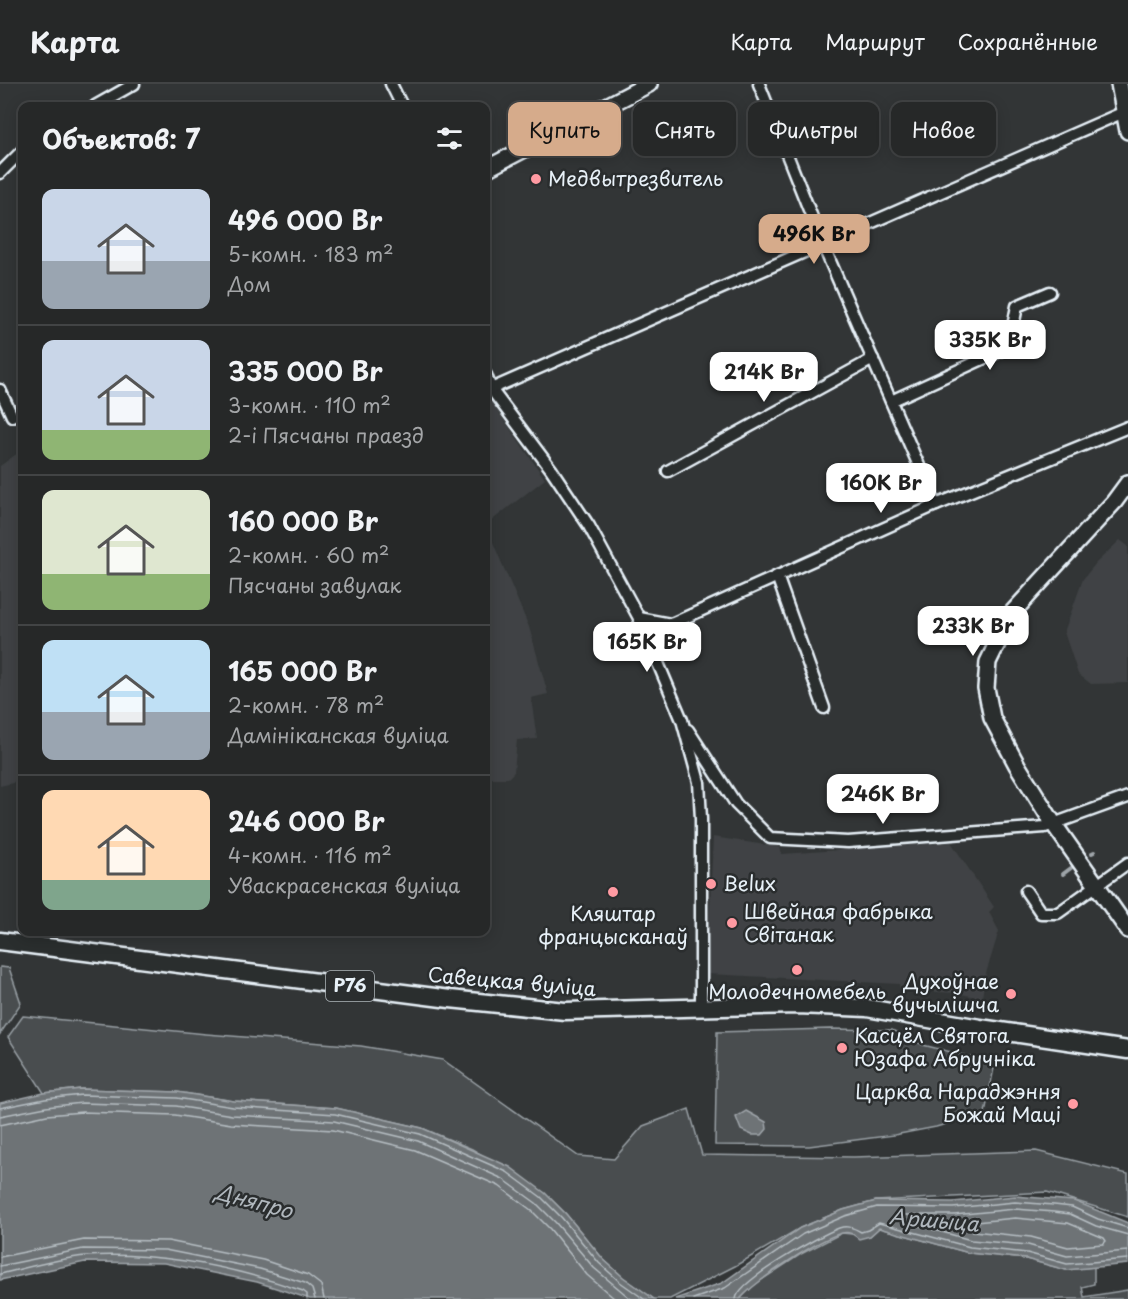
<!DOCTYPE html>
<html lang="ru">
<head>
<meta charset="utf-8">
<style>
  body { margin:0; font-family:"Playpen Sans",sans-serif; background:#2e3030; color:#f1f3f6; height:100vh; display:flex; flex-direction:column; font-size:22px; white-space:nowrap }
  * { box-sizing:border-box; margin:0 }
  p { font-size:20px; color:#a4a6a8 }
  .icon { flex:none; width:33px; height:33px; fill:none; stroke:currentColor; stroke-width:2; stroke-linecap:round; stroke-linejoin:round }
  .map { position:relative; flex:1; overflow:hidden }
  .side { position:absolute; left:18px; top:18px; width:472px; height:834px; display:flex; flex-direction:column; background:#262828; border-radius:12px; box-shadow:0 3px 15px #0003,0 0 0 2px #424445 }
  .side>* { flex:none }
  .guide { position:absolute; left:508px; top:18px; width:530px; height:54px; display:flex; gap:12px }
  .price { position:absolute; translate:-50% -51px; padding:0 14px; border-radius:12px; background:#fff; color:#222; font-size:20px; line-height:39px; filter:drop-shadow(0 2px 3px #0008) }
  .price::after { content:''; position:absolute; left:50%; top:36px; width:18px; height:14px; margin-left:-9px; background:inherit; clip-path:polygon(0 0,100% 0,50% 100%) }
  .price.on { background:#d6ab8b; color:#111 }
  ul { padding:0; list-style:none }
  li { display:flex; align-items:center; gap:18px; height:150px; padding:0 24px }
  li+li { border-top:2px solid #424445 }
  li span { display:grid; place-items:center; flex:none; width:168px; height:120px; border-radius:12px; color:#555 }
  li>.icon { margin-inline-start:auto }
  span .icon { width:72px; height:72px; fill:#fffc; stroke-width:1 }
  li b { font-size:26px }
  h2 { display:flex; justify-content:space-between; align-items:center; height:72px; padding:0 24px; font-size:26px }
  .pill { padding:0 21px; border-radius:12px; background:#262828; box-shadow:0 3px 15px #0003,0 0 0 2px #424445; font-size:21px; line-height:54px }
  .pill.on { background:#d6ab8b; color:#111 }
  header { display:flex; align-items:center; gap:36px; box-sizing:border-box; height:84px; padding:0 30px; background:#262828; border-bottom:2px solid #424445 }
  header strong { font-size:28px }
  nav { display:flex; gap:33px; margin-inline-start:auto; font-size:21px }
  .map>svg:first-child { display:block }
  .built { fill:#3f4244 }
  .green { fill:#494d4f; stroke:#989fa4; stroke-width:1.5 }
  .water { fill:#6e7376; stroke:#9fa5aa; stroke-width:1.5 }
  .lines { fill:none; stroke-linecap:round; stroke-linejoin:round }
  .shore { stroke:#b7bfc4; stroke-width:1.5 }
  .stream { stroke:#9fa5aa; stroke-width:4 }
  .street-casing { stroke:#e8f1f8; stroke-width:15 }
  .secondary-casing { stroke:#e8f1f8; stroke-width:20 }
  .primary-casing { stroke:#e8f1f8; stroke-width:21 }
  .street { stroke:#2a2d2e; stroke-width:10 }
  .secondary { stroke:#2a2d2e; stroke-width:15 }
  .primary { stroke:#2a2d2e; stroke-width:16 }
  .poi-dot { fill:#ff9aa2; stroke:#2a2d2e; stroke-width:2 }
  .labels { text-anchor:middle; stroke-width:5; stroke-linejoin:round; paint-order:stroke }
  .shield { fill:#2a2d2e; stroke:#afb6bb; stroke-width:1.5 }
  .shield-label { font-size:18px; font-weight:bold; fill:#e8f1f8 }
  .poi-label { font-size:20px; fill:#e8f1f8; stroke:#2a2d2e; text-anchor:start }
  .street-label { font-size:20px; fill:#e8f1f8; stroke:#2a2d2e }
  .water-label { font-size:21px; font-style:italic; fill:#b1b8be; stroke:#2a2d2e }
</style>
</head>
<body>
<header>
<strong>Карта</strong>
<nav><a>Карта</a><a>Маршрут</a><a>Сохранённые</a></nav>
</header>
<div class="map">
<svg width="1128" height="1215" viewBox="0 0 1128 1215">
  <rect width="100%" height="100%" fill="#323536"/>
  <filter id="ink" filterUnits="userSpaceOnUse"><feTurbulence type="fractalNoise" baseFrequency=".0167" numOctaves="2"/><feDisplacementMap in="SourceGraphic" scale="12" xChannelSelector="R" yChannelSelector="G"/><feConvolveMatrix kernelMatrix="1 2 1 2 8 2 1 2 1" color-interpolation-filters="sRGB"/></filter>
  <g filter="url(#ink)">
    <!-- built -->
    <g class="built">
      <path d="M486,310L545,395L486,441Z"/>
      <path d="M22,366V687L13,699L0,702V382Z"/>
      <path d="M486,442L529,543L548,610L531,614L537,655L517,656L514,688L508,694H486Z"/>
      <path d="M1120,456L1128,462V599L1091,600L1078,590L1064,548L1083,495L1096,479Z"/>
      <path d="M713,753L780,763L782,770L951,758L994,823L989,828L999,847L985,893L982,914L955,909L900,906L899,900L707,890Z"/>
    </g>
    <!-- green -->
    <g class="green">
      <path d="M0,883L9,884L21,919L0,950Z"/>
      <path d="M23,932L206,950L361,962L443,976L578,1072L614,1075L643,1042L689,1025L702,1071L854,1073L1036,1067L1128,1090V1133L1047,1108L876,1117L843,1126L800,1144L735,1182L670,1215H654L623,1193L603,1175L566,1130L545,1109L472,1065L422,1044L336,1024L234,1017L177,1008L81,1005L44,1009L8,953Z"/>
      <path d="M830,945L892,946L923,961L995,979L985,1029L936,1043L894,1051L809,1062L715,1061L717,948Z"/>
      <path d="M879,1144L969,1169L1026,1175L1066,1186L1094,1183V1200L1082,1203L1084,1213L1128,1206V1215H740L754,1201L801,1170L842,1149L870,1152Z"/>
    </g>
    <!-- water -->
    <g class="water">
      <path d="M81,1005L177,1008L234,1017L336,1024L422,1044L510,1083L545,1109L566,1130L603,1175L623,1193L654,1215H310L257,1198L164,1179L85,1178L0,1196V1019L44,1009Z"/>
      <path d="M746,1027L766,1038L767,1045L762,1051H752L741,1046L736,1033Z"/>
      <path d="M1015,1112L1074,1117L1128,1139V1180L1066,1186L1026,1175L969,1169L879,1144L870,1152L859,1155C853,1150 849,1147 842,1149C817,1156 757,1196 740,1215H675L722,1199L800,1144L843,1126L876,1117L953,1118Z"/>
    </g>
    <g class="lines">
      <!-- shore -->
      <g class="shore">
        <path d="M0,1024L45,1015L82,1011L177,1014L233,1023L335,1030L420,1050L507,1088L541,1113L562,1134L599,1179L620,1198L644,1215"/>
        <path d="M0,1032L46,1023L82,1019L176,1022L232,1031L334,1037L418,1057L503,1095L536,1119L556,1139L594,1184L631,1215"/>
        <path d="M0,1041L47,1031L82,1028L175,1031L231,1040L333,1046L415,1066L499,1102L531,1126L550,1145L587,1191L615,1215"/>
        <path d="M1015,1134L1068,1139L1104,1154L1106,1157L1103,1160L1068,1163L1031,1153L973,1147L964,1142L966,1139Z"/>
        <path d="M1128,1151L1096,1142L1070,1130L1054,1128L1015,1125L954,1131H902L900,1133L902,1137L971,1156L1028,1161L1067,1172L1128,1167"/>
        <path d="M0,1173L84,1156L168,1157L263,1176L308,1191L321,1201L324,1215"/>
        <path d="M0,1182L83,1165L165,1166L260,1185L305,1199L312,1205L315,1215"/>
        <path d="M0,1190C25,1184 61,1174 86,1172C160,1168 234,1183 303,1207L307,1210V1215"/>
        <path d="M693,1215L725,1204L803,1150L845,1132L877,1123L953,1124L1015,1118L1054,1121L1072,1123L1098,1135L1128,1144"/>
        <path d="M736,1215C738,1197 820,1151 839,1144C848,1141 854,1144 861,1148L868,1146L879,1139L970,1163L1027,1169L1067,1180L1128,1175"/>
      </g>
      <!-- stream -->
      <g class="stream">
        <path d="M1092,769L1094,768"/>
        <path d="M1063,790L1071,784"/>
      </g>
      <!-- street casing -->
      <g class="street-casing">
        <g id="street">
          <path d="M391,0L402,22"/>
          <path d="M759,0L823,161L936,421"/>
          <path d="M95,22L134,0"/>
          <path d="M0,89L22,67"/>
          <path d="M486,291L491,305L551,385L589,442L639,534L682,636L699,698L701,735V924"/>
          <path d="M491,305L1124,28"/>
          <path d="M0,306L12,332"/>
          <path d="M891,317L1009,263L1017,222L1050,208"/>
          <path d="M668,387L873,275"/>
          <path d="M777,492L824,624"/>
          <path d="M639,534L671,540L936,421L1128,343"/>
          <path d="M688,646L736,720L770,754L848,758L1045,743L1128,713"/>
          <path d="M1026,807L1041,829H1058L1128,779"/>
        </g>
      </g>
      <!-- secondary casing -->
      <g class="secondary-casing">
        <g id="secondary">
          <path d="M1119,0L1128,47"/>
          <path d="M486,85L649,0"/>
          <path d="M1128,399L1114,418L1012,529L988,578L986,604L992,634L1017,681L1053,739L1128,846"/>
        </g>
      </g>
      <!-- primary casing -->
      <g class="primary-casing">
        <path id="primary" d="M0,857L450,915L565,927L798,921L867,924L980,944L1128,966"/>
      </g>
      <!-- street -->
      <use href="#street" class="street"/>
      <!-- secondary -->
      <use href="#secondary" class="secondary"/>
      <!-- primary -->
      <use href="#primary" class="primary"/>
    </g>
  </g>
  <!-- markers -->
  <g class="poi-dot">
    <circle cx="536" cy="95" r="6"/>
    <circle cx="711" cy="800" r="6"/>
    <circle cx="613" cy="808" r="6"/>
    <circle cx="732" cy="839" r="6"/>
    <circle cx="797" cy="886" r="6"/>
    <circle cx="1011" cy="910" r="6"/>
    <circle cx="842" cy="964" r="6"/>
    <circle cx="1073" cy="1020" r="6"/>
  </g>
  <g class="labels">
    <!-- shield labels -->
    <rect class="shield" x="326" y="887" width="48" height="30" rx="4.5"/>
    <g class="shield-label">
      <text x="350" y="908">Р76</text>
    </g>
    <!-- poi labels -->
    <g class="poi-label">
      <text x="548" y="102">Медвытрезвитель</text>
      <text x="723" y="807">Belux</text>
      <text x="744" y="835">Швейная фабрыка<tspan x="744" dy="23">Світанак</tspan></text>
      <text x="613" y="837" text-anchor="middle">Кляштар<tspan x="613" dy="23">францысканаў</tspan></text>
      <text x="999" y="905" text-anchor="end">Духоўнае<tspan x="999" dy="23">вучылішча</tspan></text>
      <text x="797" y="915" text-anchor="middle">Молодечномебель</text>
      <text x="854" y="959">Касцёл Святога<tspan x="854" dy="23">Юзафа Абручніка</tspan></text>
      <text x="1061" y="1015" text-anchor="end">Царква Нараджэння<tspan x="1061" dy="23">Божай Маці</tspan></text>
    </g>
    <!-- street labels -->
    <g class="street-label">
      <text transform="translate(512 898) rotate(5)" y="7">Савецкая вуліца</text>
    </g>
    <!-- water labels -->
    <g class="water-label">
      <text transform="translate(254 1118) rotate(15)" y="7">Дняпро</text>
      <text transform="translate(934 1137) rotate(5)" y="7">Аршыца</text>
    </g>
  </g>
</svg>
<b class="price on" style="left:814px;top:181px">496K Br</b>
<b class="price" style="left:990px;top:287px">335K Br</b>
<b class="price" style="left:764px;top:319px">214K Br</b>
<b class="price" style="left:881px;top:430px">160K Br</b>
<b class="price" style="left:973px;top:573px">233K Br</b>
<b class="price" style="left:647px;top:589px">165K Br</b>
<b class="price" style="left:883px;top:741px">246K Br</b>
<div class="guide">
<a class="pill on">Купить</a>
<a class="pill">Снять</a>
<a class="pill">Фильтры</a>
<a class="pill">Новое</a>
</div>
<section class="side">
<h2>Объектов: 7<svg class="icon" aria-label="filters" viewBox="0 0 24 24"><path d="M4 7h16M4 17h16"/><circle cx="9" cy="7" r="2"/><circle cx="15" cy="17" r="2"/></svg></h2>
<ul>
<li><span style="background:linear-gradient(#c9d6e8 60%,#9aa5b1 0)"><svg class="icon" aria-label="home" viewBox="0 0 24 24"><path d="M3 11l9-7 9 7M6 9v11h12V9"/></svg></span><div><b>496 000 Br</b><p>5-комн. · 183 m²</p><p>Дом</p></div></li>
<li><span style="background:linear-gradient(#c9d6e8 75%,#8fb573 0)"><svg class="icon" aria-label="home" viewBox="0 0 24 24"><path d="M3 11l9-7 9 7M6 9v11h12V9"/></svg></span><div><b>335 000 Br</b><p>3-комн. · 110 m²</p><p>2-і Пясчаны праезд</p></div></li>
<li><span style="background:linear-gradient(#dfe7d0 70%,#8fb573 0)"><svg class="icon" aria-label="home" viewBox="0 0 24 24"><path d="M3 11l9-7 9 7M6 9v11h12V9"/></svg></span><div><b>160 000 Br</b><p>2-комн. · 60 m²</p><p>Пясчаны завулак</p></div></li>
<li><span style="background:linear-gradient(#bfe0f5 60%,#9aa5b1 0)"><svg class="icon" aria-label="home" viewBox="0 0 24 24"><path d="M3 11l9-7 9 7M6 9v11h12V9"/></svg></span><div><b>165 000 Br</b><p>2-комн. · 78 m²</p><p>Дамініканская вуліца</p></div></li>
<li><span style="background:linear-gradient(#ffd9b3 75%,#7fa58c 0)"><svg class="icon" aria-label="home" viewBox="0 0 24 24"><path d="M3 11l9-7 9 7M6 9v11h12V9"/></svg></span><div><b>246 000 Br</b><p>4-комн. · 116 m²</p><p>Уваскрасенская вуліца</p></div></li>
</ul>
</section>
</div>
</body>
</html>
